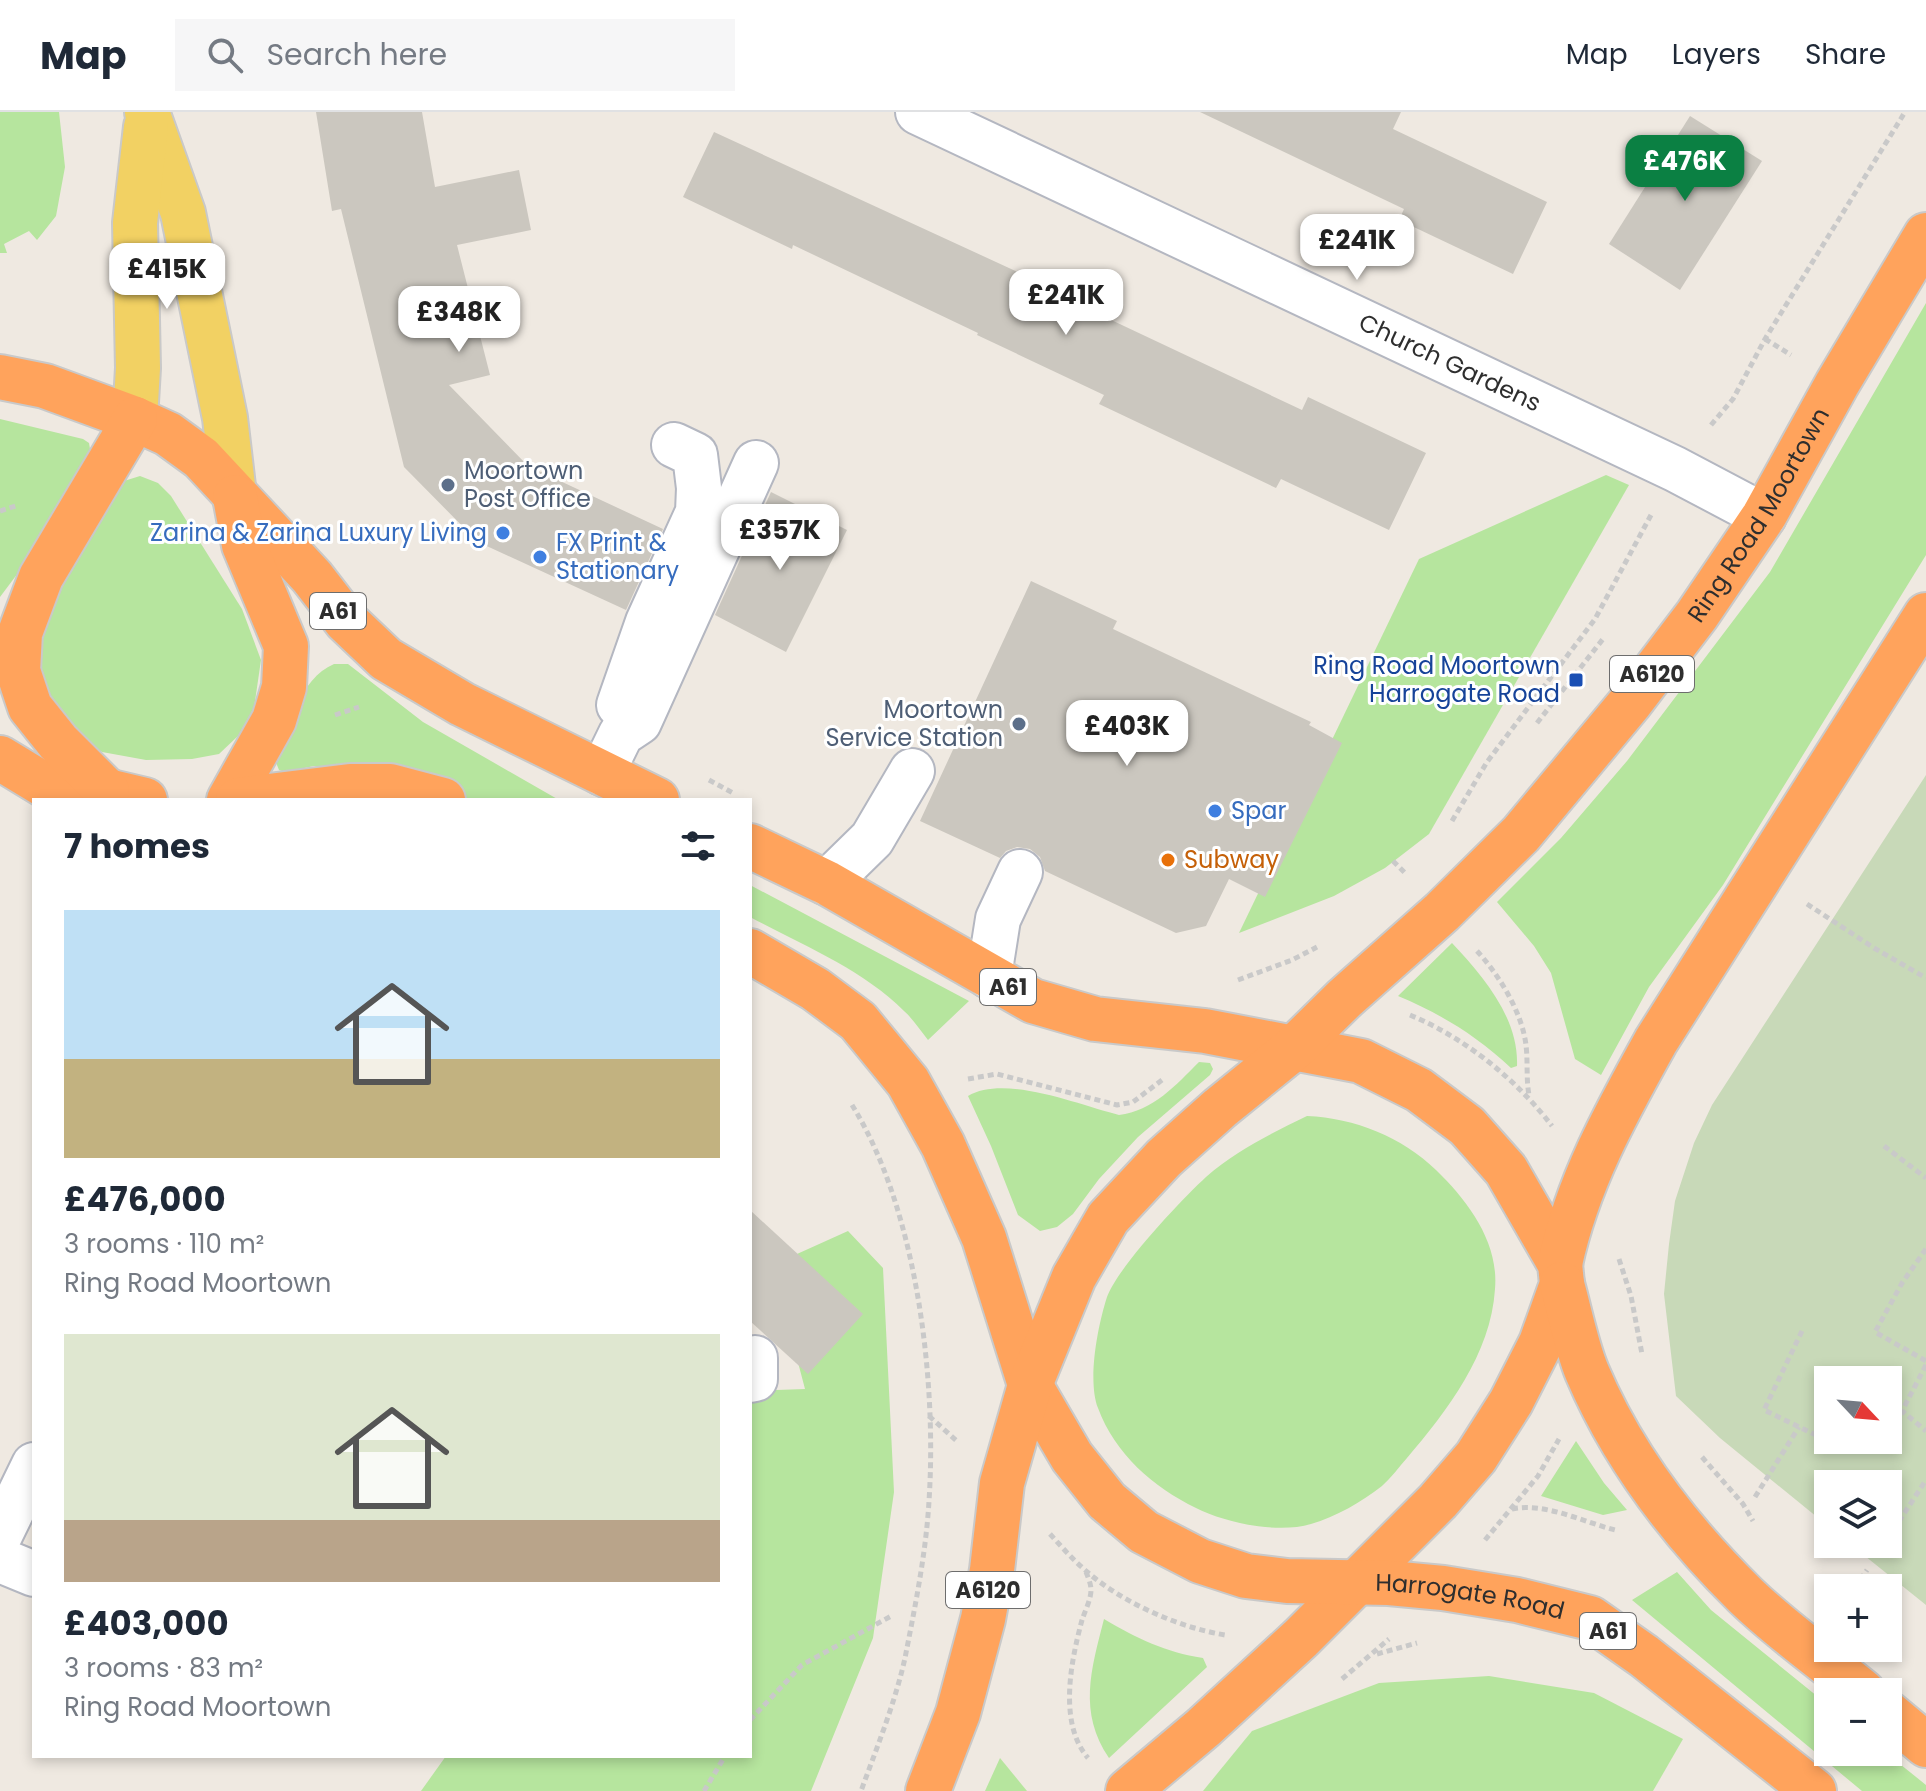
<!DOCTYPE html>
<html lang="en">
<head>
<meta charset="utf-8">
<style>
  body { margin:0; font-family:Poppins,sans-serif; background:#f6f6f7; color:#1f2937; height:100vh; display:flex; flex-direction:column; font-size:30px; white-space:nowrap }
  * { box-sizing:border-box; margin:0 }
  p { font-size:26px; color:#747a83 }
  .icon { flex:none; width:44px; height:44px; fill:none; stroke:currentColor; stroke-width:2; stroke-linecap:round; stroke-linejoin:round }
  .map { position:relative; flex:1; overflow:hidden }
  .drawer { position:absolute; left:32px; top:686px; width:720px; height:960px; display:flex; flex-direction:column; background:#fff; border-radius:0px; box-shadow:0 4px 12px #0003 }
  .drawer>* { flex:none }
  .needle { width:52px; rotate:116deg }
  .controls { position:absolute; left:1814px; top:1254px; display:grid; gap:16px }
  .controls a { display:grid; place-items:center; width:88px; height:88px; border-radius:0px; background:#fff; box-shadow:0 4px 12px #0003; font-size:40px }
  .price { position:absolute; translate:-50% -68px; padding:0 18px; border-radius:16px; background:#fff; color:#222; font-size:26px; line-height:52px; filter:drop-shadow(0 2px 4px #0008) }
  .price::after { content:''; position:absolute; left:50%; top:48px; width:24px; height:18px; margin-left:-12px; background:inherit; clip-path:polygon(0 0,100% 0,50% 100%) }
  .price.current { background:#0b8043; color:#fff }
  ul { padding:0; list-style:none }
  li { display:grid; align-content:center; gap:16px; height:424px; padding:0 32px }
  li span { display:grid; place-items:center; height:248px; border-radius:0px; color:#555 }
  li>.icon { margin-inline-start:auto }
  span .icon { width:144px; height:144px; fill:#fffc; stroke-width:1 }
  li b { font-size:34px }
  h2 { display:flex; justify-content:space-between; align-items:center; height:96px; padding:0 32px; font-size:34px }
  header { display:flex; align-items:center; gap:48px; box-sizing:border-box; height:112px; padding:0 40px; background:#fff; border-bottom:2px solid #e0e1e3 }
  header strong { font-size:38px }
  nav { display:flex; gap:44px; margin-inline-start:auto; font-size:28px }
  .search { width:560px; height:72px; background:#f6f6f7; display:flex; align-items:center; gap:20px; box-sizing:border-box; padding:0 28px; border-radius:0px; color:#747a83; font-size:30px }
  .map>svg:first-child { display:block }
  .green { fill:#b6e59e }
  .cemetery { fill:#c8d9b8; fill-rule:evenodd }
  .building { fill:#cbc7bf }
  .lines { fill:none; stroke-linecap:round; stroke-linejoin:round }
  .minor-casing { stroke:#b4b7c1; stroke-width:48 }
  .major-casing { stroke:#c9c9c9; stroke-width:48 }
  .highway-casing { stroke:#c9c9c9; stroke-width:48 }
  .path { stroke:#c9c9c9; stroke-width:5; stroke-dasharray:6 4; stroke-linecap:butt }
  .minor { stroke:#fff; stroke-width:44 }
  .major { stroke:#f2d163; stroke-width:44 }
  .highway { stroke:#ffa35c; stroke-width:44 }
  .service-dot { fill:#5c6f8a; stroke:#fff; stroke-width:3 }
  .shop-dot { fill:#3f7fe0; stroke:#fff; stroke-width:3 }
  .transit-dot { fill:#1a4fb4; stroke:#fff; stroke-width:3 }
  .food-dot { fill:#e8710a; stroke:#fff; stroke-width:3 }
  .labels { text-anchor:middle; stroke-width:6; stroke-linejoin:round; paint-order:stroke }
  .shield { fill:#fff; stroke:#6d6d6d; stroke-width:2 }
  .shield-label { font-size:22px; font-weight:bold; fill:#2e2e2e }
  .street-label { font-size:24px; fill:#2e2e2e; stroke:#fff }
  .service-label { font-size:24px; fill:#4e5e75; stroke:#fff; text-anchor:start }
  .shop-label { font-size:24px; fill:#366cbe; stroke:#fff; text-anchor:start }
  .transit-label { font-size:24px; fill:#164399; stroke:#fff; text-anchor:end }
  .food-label { font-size:24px; fill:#c56008; stroke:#fff; text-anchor:start }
</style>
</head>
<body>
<header>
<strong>Map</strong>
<div class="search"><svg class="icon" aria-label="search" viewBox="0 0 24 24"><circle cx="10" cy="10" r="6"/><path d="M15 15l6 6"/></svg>Search here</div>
<nav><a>Map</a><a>Layers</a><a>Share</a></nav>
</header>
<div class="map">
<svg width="1926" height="1679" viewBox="0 0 1926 1679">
  <rect width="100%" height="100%" fill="#efe9e1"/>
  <!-- green -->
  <g class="green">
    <path d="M0,0H59L65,55L56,104L37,128L29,119L4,132L7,141H0Z"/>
    <path d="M1926,191V443L1723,773L1649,875L1601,963L1575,947L1551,861L1534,834L1497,790L1561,726L1627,649L1770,460Z"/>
    <path d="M0,307L83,327L89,331L90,337L82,355L21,457L0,485Z"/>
    <path d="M1606,363L1629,373L1429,722L1385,756L1334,784L1239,821L1419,447Z"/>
    <path d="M140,364L158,371L171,384L242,497L261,548L254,596L238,624L219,642L192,647L146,648L102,640L69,619L37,570L43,503L109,384L124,369Z"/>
    <path d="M334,552H348L423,610L559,688H470L418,669L340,655L314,654L285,660L279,658L275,648C289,615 299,567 334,552Z"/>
    <path d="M750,773L969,889L928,928C920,918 913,907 904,899C862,857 802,833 750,805Z"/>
    <path d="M1452,831C1483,864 1519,906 1517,954L1511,956C1477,924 1441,902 1398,884Z"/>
    <path d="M1199,950L1210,951L1213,957L1210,963L1138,1025L1099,1067L1073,1102L1057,1115L1040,1119L1018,1103L991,1034L968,984C1005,962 1079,993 1119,1003C1153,999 1176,973 1199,950Z"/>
    <path d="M1307,1004C1355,1006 1402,1025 1436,1058C1468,1089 1499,1130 1495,1177C1491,1242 1447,1299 1407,1346C1399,1355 1391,1366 1382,1374C1361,1390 1336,1405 1311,1412C1278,1422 1226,1411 1196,1396C1153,1375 1115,1342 1098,1296C1087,1268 1098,1213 1107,1185C1118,1155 1181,1088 1206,1065C1236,1039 1272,1021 1307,1004Z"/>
    <path d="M848,1119L883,1156L894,1380L873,1526L811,1679H421L446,1644H750V1279L805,1277L784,1197L797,1142Z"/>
    <path d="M1576,1329L1604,1371L1627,1398L1603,1403L1541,1384Z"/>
    <path d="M1677,1460L1711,1498L1828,1593V1640H1885L1926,1673V1679H1862L1632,1488Z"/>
    <path d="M1104,1507C1138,1527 1165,1540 1203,1546L1207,1555L1109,1646C1078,1600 1091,1558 1104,1507Z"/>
    <path d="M1489,1564L1594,1581L1683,1627L1653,1679H1203L1252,1619L1379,1571Z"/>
    <path d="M1000,1646L1027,1679H985Z"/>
  </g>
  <!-- cemetery -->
  <path class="cemetery" d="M1926,663V1493L1850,1432H1888V1372H1828V1414L1720,1326L1676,1284L1664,1182L1669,1132L1675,1089L1694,1031L1712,993ZM1828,1268H1888V1328H1828Z"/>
  <!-- building -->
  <g class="building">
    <path d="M316,0H422L435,75L519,58L531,118L457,133L490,263L449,273L528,354L663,417L626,498L478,430L404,355L341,97L332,99Z"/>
    <path d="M1200,0H1401L1393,17L1547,90L1513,162L1399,108L1404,97Z"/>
    <path d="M1690,4L1762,49L1680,178L1609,132Z"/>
    <path d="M714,20L1009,156L1108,203L1107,206L1302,298L1308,285L1426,341L1389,418L1281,367L1276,376L1099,292L1104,283L977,223L978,221L793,133L792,137L683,85Z"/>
    <path d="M771,380L847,418L786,540L715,503Z"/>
    <path d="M1031,469L1117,509L1113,517L1311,610L1309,613L1342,631L1265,785L1229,767L1206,814L1176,821L1045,759L1040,745L1030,737L1017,735L1006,739L1000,746L920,709Z"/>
    <path d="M750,1098L863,1202L808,1262L750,1209Z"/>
  </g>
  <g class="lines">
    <!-- minor casing -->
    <g class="minor-casing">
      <g id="minor">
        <path id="s1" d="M918,0L1675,357L1764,404"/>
        <path d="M619,593L648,510L698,400L699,376L695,343L674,333"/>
        <path d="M602,661L621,622L639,610L756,351"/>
        <path d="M827,771L872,727L912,659"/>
        <path d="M989,864L998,807L1020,760"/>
        <path d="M750,1268L755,1267V1246"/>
        <path d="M0,1423L34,1353"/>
        <path d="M0,1448L34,1462"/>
      </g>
    </g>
    <!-- major casing -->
    <g class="major-casing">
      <g id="major">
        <path d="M147,0L183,101L225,306L234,383"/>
        <path d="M135,307L138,256L135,111L146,15"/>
      </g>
    </g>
    <!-- highway casing -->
    <g class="highway-casing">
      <g id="highway">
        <path d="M0,265L45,274L135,307L168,322L201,346L312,465L346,509L386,547L462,592L657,688"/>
        <path d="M0,646L56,680L107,679L145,688"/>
        <path d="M107,679L58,630L30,595L18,559L20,521L41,465L135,307"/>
        <path d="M229,688L274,608L284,575L286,534L244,433L235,385"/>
        <path d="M238,688L350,674H390L443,688"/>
        <path d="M750,734L827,771L1033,889L1095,907L1205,919L1361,949L1419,978L1467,1014L1506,1058L1560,1152L1562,1172L1541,1231L1511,1290L1476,1345L1438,1389L1301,1526L1203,1616L1128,1679"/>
        <path id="s2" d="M750,839L815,877L858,909L908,970L943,1033L984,1126L1030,1273L1072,1345L1107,1389L1144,1420L1200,1449L1246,1464L1287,1469L1389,1471L1443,1476L1517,1488L1590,1506L1644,1544L1814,1679"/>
        <path d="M1560,1152C1577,1071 1616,1001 1656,929L1926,503"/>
        <path d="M1562,1172C1570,1201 1576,1233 1587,1260C1623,1345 1680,1419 1745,1483C1781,1518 1824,1548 1863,1580"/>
        <path d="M1888,1601L1926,1633"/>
        <path id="s3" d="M928,1679L958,1601L983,1507L992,1458L1002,1371L1030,1273L1074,1165L1108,1106L1164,1046L1220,996L1294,936L1345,886L1442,800L1521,722L1630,591L1697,503L1764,404L1837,272L1926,123"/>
      </g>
    </g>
    <!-- path -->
    <g class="path">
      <path d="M1765,227L1791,243"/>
      <path d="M1711,313L1733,287L1765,227L1905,0"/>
      <path d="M0,399L19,393"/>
      <path d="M335,603L359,595"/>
      <path d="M1537,611L1603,527"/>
      <path d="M709,668L735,682"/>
      <path d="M1452,709L1487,650L1595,507L1651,403"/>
      <path d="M1393,749L1405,761"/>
      <path d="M1807,792L1874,836L1926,866"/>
      <path d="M1477,839C1499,863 1522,900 1526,933C1528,950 1526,967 1529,983"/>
      <path d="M1238,868L1292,848L1317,835"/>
      <path d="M1410,903C1465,926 1516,967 1552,1014"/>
      <path d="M968,967L997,962L1117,993L1133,990L1162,968"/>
      <path d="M852,993C917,1097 937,1269 929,1389C926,1441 915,1495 905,1546C895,1591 877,1635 861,1679"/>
      <path d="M1884,1034L1926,1066"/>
      <path d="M1926,1137L1902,1171L1875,1220L1926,1249"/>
      <path d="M1619,1147L1631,1184L1642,1242"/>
      <path d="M1802,1219L1764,1298L1847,1338L1851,1328"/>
      <path d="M1926,1253L1902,1299L1926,1319"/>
      <path d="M1880,1268L1884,1258"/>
      <path d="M929,1304L958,1330"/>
      <path d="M1702,1345L1743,1392L1753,1409"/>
      <path d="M1755,1385L1799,1315"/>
      <path d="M1512,1397C1545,1390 1583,1410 1615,1418"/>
      <path d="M1050,1422C1061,1434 1072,1447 1085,1458C1121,1490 1177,1515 1225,1523"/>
      <path d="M1888,1426L1926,1368"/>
      <path d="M1485,1428L1538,1364L1559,1327"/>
      <path d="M1086,1460C1088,1465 1091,1472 1091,1478C1091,1487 1085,1499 1082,1508C1071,1549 1058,1611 1088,1646"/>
      <path d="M1855,1476L1867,1458"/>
      <path d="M1377,1542L1417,1531"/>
      <path d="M1342,1567L1389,1527"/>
      <path d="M750,1608L802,1553L893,1503"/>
      <path d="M704,1679L725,1644"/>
    </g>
    <!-- minor -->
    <use href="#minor" class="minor"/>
    <!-- major -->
    <use href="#major" class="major"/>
    <!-- highway -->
    <use href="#highway" class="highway"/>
  </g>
  <!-- markers -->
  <g class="service-dot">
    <circle cx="448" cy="373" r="8"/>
    <circle cx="1019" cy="612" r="8"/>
  </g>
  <g class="shop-dot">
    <circle cx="503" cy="421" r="8"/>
    <circle cx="540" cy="445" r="8"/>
    <circle cx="1215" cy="699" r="8"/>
  </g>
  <rect class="transit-dot" x="1568" y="560" width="16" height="16" rx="4"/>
  <circle class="food-dot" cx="1168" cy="748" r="8"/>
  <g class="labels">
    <!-- shield labels -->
    <g class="shield">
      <rect x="310" y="481" width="56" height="36" rx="6"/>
      <rect x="1610" y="544" width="84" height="36" rx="6"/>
      <rect x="980" y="857" width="56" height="36" rx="6"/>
      <rect x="946" y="1460" width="84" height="36" rx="6"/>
      <rect x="1580" y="1501" width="56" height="36" rx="6"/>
    </g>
    <g class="shield-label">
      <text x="338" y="507">A61</text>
      <text x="1652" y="570">A6120</text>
      <text x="1008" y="883">A61</text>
      <text x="988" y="1486">A6120</text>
      <text x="1608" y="1527">A61</text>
    </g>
    <!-- street labels -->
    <g class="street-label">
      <text dy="8" stroke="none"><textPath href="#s1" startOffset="588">Church Gardens</textPath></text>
      <text dy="8" stroke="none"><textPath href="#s3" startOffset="1568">Ring Road Moortown</textPath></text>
      <text dy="8" stroke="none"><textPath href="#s2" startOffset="1060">Harrogate Road</textPath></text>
    </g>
    <!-- service labels -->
    <g class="service-label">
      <text x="464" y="367">Moortown<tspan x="464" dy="28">Post Office</tspan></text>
      <text x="1003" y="606" text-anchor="end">Moortown<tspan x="1003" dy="28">Service Station</tspan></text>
    </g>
    <!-- shop labels -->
    <g class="shop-label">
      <text x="487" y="429" text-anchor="end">Zarina &amp; Zarina Luxury Living</text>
      <text x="556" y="439">FX Print &amp;<tspan x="556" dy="28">Stationary</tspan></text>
      <text x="1231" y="707">Spar</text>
    </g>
    <!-- transit labels -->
    <g class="transit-label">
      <text x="1560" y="562">Ring Road Moortown<tspan x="1560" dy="28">Harrogate Road</tspan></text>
    </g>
    <!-- food labels -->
    <g class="food-label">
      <text x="1184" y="756">Subway</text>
    </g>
  </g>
</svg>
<div class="controls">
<a><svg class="needle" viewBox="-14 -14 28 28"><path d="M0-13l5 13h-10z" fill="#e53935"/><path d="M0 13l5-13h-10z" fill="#747a83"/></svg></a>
<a><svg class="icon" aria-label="layers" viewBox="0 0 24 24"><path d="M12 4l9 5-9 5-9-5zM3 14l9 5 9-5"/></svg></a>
<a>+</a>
<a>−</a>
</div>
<b class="price current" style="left:1685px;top:91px">£476K</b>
<b class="price" style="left:1357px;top:170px">£241K</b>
<b class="price" style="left:167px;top:199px">£415K</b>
<b class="price" style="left:1066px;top:225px">£241K</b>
<b class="price" style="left:459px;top:242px">£348K</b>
<b class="price" style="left:780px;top:460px">£357K</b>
<b class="price" style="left:1127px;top:656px">£403K</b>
<section class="drawer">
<h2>7 homes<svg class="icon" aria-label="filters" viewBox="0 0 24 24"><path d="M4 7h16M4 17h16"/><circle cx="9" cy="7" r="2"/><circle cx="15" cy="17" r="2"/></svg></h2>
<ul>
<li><span style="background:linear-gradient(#bfe0f5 60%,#c2b280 0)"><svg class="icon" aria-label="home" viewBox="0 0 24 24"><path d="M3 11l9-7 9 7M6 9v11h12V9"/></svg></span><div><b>£476,000</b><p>3 rooms · 110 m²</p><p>Ring Road Moortown</p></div></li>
<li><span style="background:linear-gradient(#dfe7d0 75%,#b9a48a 0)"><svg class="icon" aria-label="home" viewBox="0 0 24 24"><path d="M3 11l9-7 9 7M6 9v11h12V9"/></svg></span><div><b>£403,000</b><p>3 rooms · 83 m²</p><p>Ring Road Moortown</p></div></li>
</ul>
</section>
</div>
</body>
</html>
